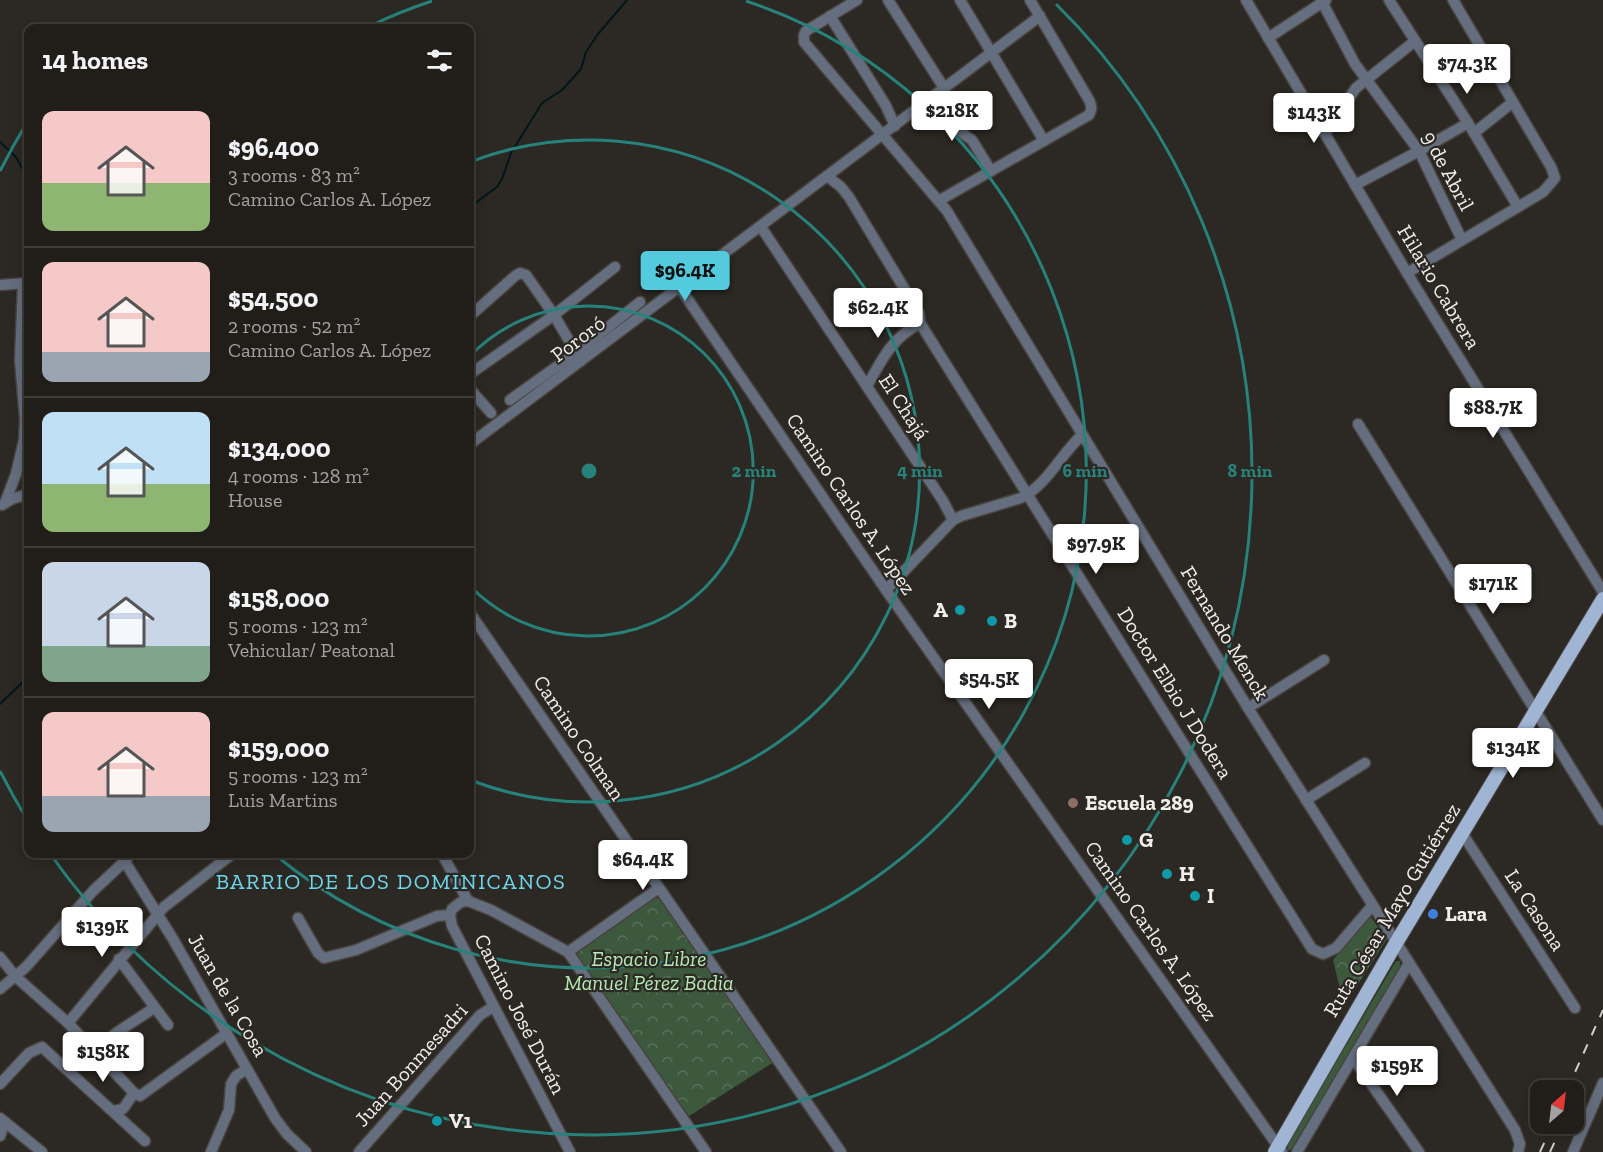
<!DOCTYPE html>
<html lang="en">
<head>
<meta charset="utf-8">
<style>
  body { margin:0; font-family:"Zilla Slab",serif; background:#292723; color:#f1f3f6; height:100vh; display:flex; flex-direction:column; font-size:22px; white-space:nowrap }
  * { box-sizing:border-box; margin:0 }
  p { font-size:20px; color:#a2a2a2 }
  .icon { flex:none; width:33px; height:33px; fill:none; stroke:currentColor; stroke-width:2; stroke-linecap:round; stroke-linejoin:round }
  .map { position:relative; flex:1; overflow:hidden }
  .panel { position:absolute; left:24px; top:24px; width:450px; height:834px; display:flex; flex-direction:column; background:#211e1a; border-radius:12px; box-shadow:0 3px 15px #0003,0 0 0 2px #3e3c39 }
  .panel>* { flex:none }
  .needle { width:39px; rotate:28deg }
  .tools { position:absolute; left:1530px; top:1080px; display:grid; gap:12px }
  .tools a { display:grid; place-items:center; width:54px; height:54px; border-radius:12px; background:#211e1a; box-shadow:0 3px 15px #0003,0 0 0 2px #3e3c39; font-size:30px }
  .price { position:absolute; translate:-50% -51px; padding:0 14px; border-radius:6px; background:#fff; color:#222; font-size:20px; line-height:39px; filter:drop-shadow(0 2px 3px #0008) }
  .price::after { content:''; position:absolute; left:50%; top:36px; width:18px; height:14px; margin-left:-9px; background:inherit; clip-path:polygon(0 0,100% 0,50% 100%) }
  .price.selected { background:#54cade; color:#111 }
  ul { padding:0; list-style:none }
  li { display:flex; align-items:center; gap:18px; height:150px; padding:0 18px }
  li+li { border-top:2px solid #3e3c39 }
  li span { display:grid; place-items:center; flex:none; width:168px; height:120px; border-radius:12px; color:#555 }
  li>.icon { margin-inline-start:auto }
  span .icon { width:72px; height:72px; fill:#fffc; stroke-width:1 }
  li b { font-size:26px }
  h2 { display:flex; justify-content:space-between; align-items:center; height:72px; padding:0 18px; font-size:26px }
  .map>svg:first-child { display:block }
  .green { fill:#3c583d }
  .forest { fill:url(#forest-crowns) }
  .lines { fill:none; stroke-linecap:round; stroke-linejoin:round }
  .stream { stroke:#00171a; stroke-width:2 }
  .minor-casing { stroke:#48443f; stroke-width:13 }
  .major-casing { stroke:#48443f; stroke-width:16 }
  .minor { stroke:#656e7e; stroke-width:10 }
  .major { stroke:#a0b4d4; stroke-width:14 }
  .rail { stroke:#d2cfcb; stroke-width:2; stroke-dasharray:10 10; stroke-linecap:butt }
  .ring { fill:none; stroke:#26827a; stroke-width:3 }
  .culture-dot { fill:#0f9aa8; stroke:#2c2823; stroke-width:2 }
  .education-dot { fill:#8d6e63; stroke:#2c2823; stroke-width:2 }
  .shop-dot { fill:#3f7fe0; stroke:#2c2823; stroke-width:2 }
  .labels { text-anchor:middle; stroke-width:4.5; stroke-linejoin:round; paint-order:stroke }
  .street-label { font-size:21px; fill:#f1eeeb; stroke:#2c2823 }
  .poi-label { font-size:21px; font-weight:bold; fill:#f1eeeb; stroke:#2c2823; text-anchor:start }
  .park-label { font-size:21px; font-style:italic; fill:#b4eab4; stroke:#2c2823 }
  .neighbourhood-label { font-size:22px; letter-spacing:1.5px; fill:#6ed6e9; stroke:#2c2823 }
  .centre { fill:#26827a; stroke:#2c2823; stroke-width:3 }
  .ring-label { font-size:18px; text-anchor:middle; font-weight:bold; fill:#26827a; stroke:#2c2823; stroke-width:4.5; stroke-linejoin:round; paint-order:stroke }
</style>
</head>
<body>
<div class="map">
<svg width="1603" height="1152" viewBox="0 0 1603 1152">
  <defs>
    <pattern id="forest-crowns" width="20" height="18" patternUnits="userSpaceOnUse" patternTransform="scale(1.5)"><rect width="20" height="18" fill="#3c583d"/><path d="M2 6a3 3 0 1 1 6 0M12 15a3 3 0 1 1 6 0" fill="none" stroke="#597059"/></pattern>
  </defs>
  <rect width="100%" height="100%" fill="#2c2823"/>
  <!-- green -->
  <path class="green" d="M1396,961H1400V970L1294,1149L1288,1150L1287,1145Z"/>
  <!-- forest -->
  <g class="forest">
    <path d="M653,898H660L664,902L774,1062L689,1116L576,959L575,953Z"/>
    <path d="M1370,916L1387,939L1344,1006L1333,960Z"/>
  </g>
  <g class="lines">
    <!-- stream -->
    <g class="stream">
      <path d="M0,142L16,157L28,179"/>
      <path d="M470,207L497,187L502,179L511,153L542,103L562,90L581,69L586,52L598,34L627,0"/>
      <path d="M0,704L28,677"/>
    </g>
    <!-- minor casing -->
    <g class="minor-casing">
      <g id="minor">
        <path d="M857,0L806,31L804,35V42L947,211L1248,708L1515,1130L1520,1144L1518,1152"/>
        <path d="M888,0L944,88"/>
        <path d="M960,0L1044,141"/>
        <path d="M1246,0L1407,273L1603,592"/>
        <path d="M1321,0L1355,64L1419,151L1462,240"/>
        <path d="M1389,0L1468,123L1518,207"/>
        <path d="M830,16L886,106L895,126"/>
        <path d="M1268,38L1326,0"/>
        <path d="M922,105L972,140L991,171"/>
        <path d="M1325,133L1356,88L1415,41"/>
        <path d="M1474,133L1513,102"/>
        <path d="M827,176L841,187L849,197L919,313L920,323L1312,949L1323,954L1336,948L1372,906"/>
        <path d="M1355,185L1419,151L1468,123"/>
        <path d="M940,200L1089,115C1092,109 1092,106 1089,100L1030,0"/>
        <path d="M761,227L943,501L953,520"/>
        <path d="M1407,273L1543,192L1555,178L1551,167L1453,0"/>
        <path d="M0,285L28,283"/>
        <path d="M680,288L886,590L1282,1152"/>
        <path d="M470,316L515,276L520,273L526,275L554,315L581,361"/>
        <path d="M470,374L554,315L615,267"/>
        <path d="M867,386C883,358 891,339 920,323"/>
        <path d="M470,389L491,413"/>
        <path d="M510,400L577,352L640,302"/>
        <path d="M1358,424L1603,820"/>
        <path d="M470,444L1040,16"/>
        <path d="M5,503L16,474L24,440L25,420L20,360L23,284"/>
        <path d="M2,505L12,499L28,494"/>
        <path d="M886,590L953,520L961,516L1021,498C1047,485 1061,454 1082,435"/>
        <path d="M470,613L841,1152"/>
        <path d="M1248,708L1324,660"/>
        <path d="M1306,800L1365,763"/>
        <path d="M1462,833L1575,1008"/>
        <path d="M120,854L173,939L275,1118L287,1134L306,1152"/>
        <path d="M442,854L468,901"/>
        <path d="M298,918L318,953L324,958L356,950L437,916L450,915"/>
        <path d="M568,952L659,888"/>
        <path d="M0,957L16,977L68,1023L134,1093L140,1096L227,1033"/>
        <path d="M119,959L168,1025"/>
        <path d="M0,989L26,967L93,891L126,860L130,854"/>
        <path d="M68,1023L164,907L232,854"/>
        <path d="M96,1052L116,1033L154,1008"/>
        <path d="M1353,1058L1419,1152"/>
        <path d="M0,1084L29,1053L42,1047L145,1141"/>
        <path d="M113,1111L123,1109L134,1093"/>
        <path d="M0,1118L42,1152"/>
        <path d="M0,1136L5,1122"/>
        <path d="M211,1152L229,1110L231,1084L236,1076L247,1069"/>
        <path d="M359,1152L480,1015L493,1007"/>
        <path d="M570,1152L452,926L450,915L452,909L461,902L468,901L491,910L568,952L706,1152"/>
        <path d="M1297,1152L1409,963"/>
        <path d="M1573,1152L1603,1083"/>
      </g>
    </g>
    <!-- major casing -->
    <g class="major-casing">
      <path id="major" d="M1275,1152L1396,943L1603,599"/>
    </g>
    <!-- minor -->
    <use href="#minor" class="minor"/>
    <!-- major -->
    <use href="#major" class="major"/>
    <!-- rail -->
    <g class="rail">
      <path d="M1567,1090L1603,1010"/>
      <path d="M1540,1152L1553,1124"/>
      <path d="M1550,1152L1563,1124"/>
    </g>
  </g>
  <!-- distance rings -->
  <g class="ring">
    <path d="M470 356A165 165 0 1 1 470 586"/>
    <path d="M470 162A331 331 0 1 1 470 780"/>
    <path d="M368 27A496 496 0 0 1 432 1M746 1A496 496 0 1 1 274 854"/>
    <path d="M28 821A661 661 0 0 1 0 771M0 171A661 661 0 0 1 28 121M1056 4A661 661 0 1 1 51 855"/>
  </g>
  <!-- markers -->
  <g class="culture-dot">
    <circle cx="960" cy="610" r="6"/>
    <circle cx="992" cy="621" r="6"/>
    <circle cx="1127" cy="840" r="6"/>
    <circle cx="1167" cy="874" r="6"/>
    <circle cx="1195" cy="896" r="6"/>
    <circle cx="437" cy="1121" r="6"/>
  </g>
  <circle class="education-dot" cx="1073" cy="803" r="6"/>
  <circle class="shop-dot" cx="1433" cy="914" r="6"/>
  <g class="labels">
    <!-- street labels -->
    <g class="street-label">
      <text transform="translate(1448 171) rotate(62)" y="7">9 de Abril</text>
      <text transform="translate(1439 287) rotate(59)" y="7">Hilario Cabrera</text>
      <text transform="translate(578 339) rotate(-37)" y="7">Pororó</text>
      <text transform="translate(904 407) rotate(57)" y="7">El Chajá</text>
      <text transform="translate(851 504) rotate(56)" y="7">Camino Carlos A. López</text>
      <text transform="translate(1225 633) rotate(59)" y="7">Fernando Menck</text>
      <text transform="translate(1175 693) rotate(58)" y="7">Doctor Elbio J Dodera</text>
      <text transform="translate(579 738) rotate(56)" y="7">Camino Colman</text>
      <text transform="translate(1392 910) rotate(-59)" y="7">Ruta César Mayo Gutiérrez</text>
      <text transform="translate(1535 910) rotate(57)" y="7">La Casona</text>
      <text transform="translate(1151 931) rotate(55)" y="7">Camino Carlos A. López</text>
      <text transform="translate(228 995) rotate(60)" y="7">Juan de la Cosa</text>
      <text transform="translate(520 1014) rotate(63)" y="7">Camino José Durán</text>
      <text transform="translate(411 1065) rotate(-48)" y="7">Juan Bonmesadri</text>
    </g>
    <!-- poi labels -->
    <g class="poi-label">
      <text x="948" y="617" text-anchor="end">A</text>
      <text x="1004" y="628">B</text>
      <text x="1085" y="810">Escuela 289</text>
      <text x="1139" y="847">G</text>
      <text x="1179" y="881">H</text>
      <text x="1207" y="903">I</text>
      <text x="1445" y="921">Lara</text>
      <text x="449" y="1128">V1</text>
    </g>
    <!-- park labels -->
    <g class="park-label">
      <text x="649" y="966">Espacio Libre<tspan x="649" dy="24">Manuel Pérez Badia</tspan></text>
    </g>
    <!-- neighbourhood labels -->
    <g class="neighbourhood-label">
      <text x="391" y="889">BARRIO DE LOS DOMINICANOS</text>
    </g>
  </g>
  <circle cx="589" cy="471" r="9" class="centre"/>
  <g class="ring-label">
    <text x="754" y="477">2 min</text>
    <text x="920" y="477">4 min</text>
    <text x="1085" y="477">6 min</text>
    <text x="1250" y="477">8 min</text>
  </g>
</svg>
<div class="tools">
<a><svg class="needle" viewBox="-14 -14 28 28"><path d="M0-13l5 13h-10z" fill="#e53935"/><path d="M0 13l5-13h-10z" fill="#a2a2a2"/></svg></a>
</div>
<b class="price" style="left:1467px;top:95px">$74.3K</b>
<b class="price" style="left:952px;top:142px">$218K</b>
<b class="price" style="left:1314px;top:144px">$143K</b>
<b class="price selected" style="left:685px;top:302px">$96.4K</b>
<b class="price" style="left:878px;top:339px">$62.4K</b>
<b class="price" style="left:1493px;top:439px">$88.7K</b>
<b class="price" style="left:1096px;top:575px">$97.9K</b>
<b class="price" style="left:1493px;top:615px">$171K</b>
<b class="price" style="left:989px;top:710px">$54.5K</b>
<b class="price" style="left:1513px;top:779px">$134K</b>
<b class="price" style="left:643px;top:891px">$64.4K</b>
<b class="price" style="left:102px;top:958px">$139K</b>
<b class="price" style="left:103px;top:1083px">$158K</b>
<b class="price" style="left:1397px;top:1097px">$159K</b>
<section class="panel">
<h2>14 homes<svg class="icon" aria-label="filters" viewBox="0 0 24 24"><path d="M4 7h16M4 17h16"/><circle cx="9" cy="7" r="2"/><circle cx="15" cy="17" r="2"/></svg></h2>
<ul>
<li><span style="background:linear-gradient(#f6c9c9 60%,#8fb573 0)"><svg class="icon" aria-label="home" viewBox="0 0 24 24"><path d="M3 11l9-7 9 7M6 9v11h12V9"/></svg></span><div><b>$96,400</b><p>3 rooms · 83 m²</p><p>Camino Carlos A. López</p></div></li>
<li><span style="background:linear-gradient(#f6c9c9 75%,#9aa5b1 0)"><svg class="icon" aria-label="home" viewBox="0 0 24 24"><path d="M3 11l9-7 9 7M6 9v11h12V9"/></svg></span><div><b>$54,500</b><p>2 rooms · 52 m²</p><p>Camino Carlos A. López</p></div></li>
<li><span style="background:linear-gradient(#bfe0f5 60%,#8fb573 0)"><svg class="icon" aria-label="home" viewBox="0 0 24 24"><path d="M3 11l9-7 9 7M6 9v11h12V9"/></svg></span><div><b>$134,000</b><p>4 rooms · 128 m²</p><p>House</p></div></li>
<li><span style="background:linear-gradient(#c9d6e8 70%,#7fa58c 0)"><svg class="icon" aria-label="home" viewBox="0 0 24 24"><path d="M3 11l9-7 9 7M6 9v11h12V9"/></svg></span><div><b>$158,000</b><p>5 rooms · 123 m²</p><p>Vehicular/ Peatonal</p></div></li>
<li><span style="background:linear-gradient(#f6c9c9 70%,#9aa5b1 0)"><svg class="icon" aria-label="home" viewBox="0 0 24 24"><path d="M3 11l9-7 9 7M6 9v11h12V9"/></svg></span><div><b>$159,000</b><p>5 rooms · 123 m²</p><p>Luis Martins</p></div></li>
</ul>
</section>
</div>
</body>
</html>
